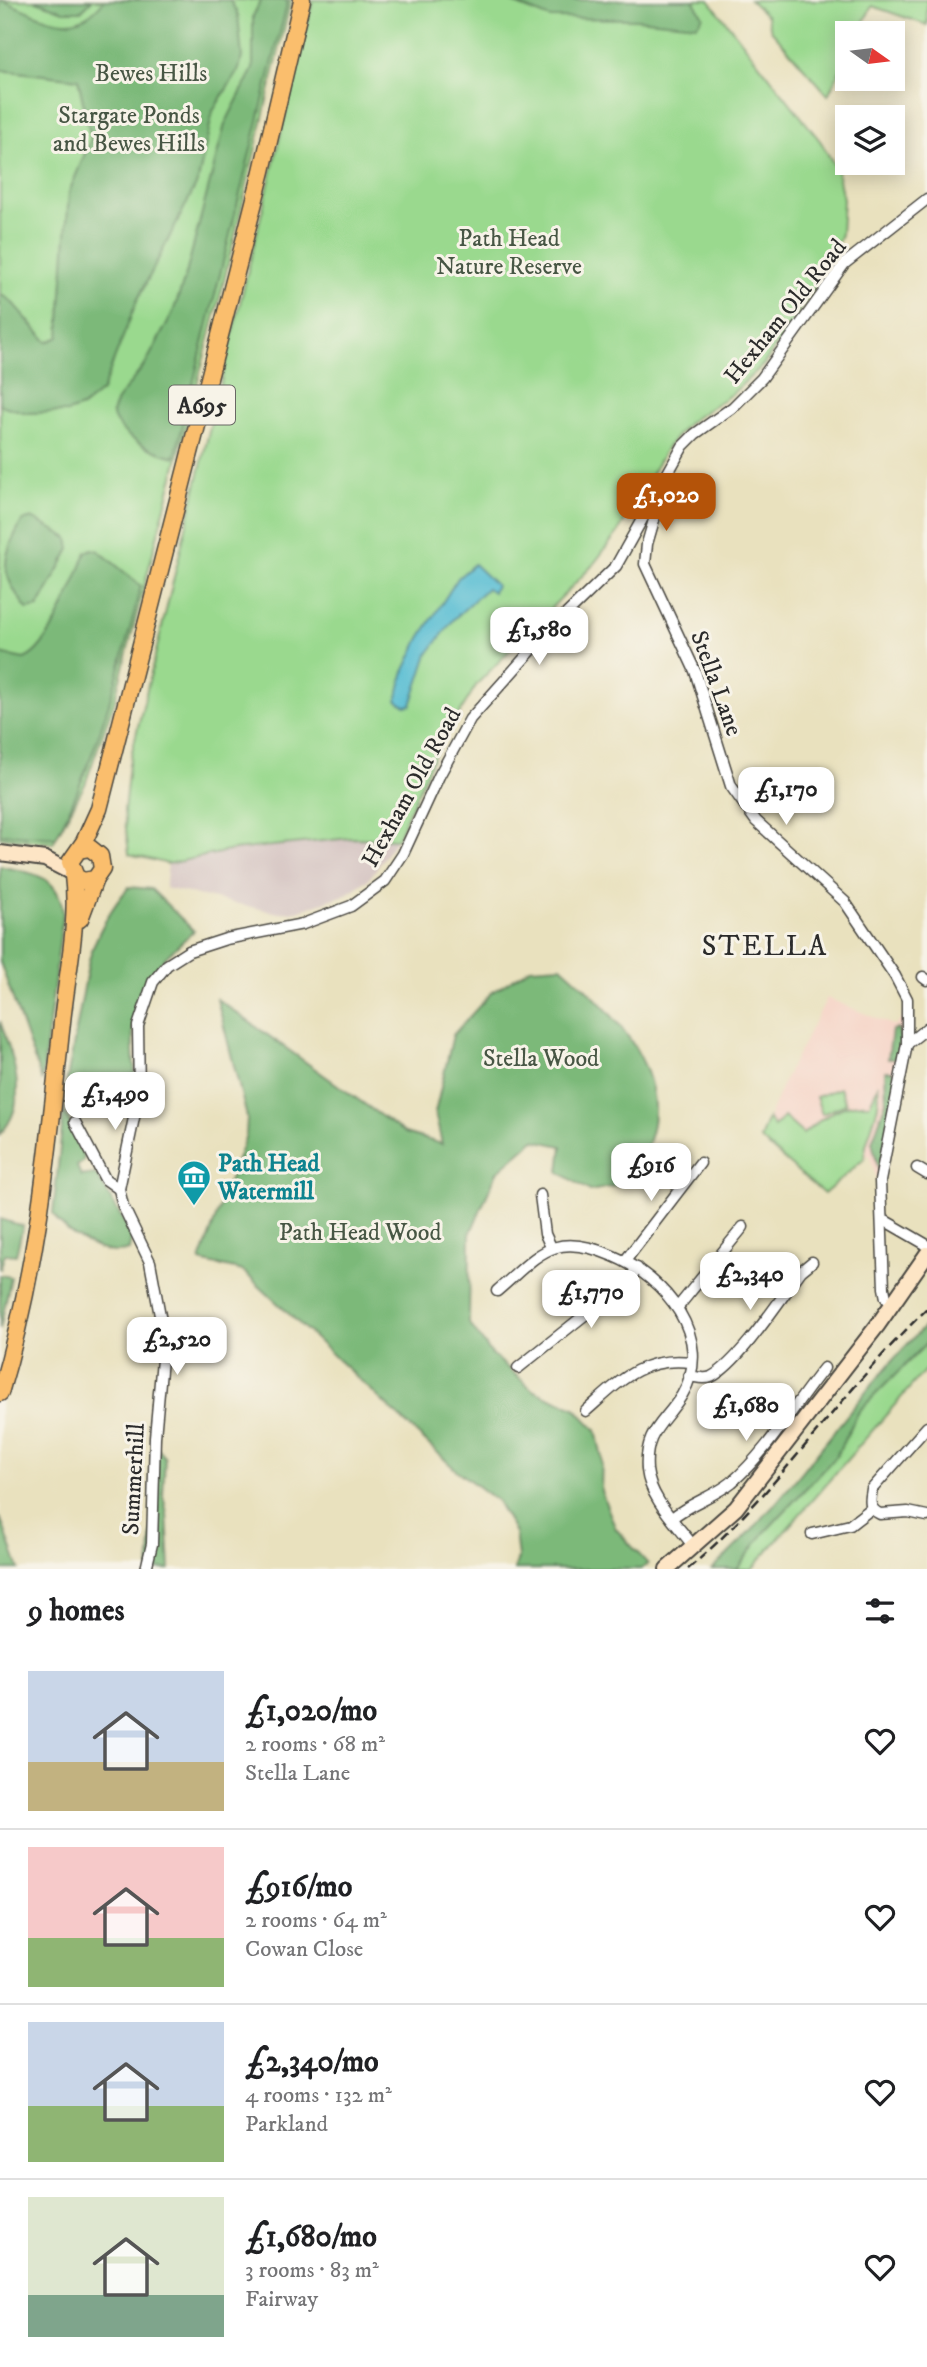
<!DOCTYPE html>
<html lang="en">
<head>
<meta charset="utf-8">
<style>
  body { margin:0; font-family:"IM FELL DW Pica",serif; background:#f2f2f2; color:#202124; height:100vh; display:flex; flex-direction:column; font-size:26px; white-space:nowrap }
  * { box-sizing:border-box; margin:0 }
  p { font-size:23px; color:#757577 }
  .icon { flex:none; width:38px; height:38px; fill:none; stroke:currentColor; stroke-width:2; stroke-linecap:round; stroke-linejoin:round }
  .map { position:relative; height:1569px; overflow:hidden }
  .sheet { display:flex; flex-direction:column; background:#fff; flex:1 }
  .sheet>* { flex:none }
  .needle { width:46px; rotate:104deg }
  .controls { position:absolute; left:835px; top:21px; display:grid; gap:14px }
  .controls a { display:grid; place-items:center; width:70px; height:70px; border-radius:0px; background:#fff; box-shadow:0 4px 18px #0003; font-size:35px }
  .price { position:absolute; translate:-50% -60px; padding:0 16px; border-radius:14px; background:#fff; color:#222; font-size:23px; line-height:46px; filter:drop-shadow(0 2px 4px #0008) }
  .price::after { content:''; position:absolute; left:50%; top:42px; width:21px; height:16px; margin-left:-10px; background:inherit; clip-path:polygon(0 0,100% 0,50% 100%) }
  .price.current { background:#b45309; color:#fff }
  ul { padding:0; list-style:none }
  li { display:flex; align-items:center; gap:21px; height:175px; padding:0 28px }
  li+li { border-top:2px solid #e0e0e0 }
  li span { display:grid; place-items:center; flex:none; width:196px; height:140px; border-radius:0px; color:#555 }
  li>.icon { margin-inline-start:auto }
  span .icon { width:84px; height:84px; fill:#fffc; stroke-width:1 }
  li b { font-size:30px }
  h2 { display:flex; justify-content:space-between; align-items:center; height:84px; padding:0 28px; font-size:30px }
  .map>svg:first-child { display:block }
  .built { fill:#f6d2c4 }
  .industrial { fill:#d1bfbe }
  .green { fill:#9ad98e; stroke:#62825c; stroke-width:2 }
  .forest { fill:#7bb979; stroke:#537252; stroke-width:2 }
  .water { fill:#56bdd3; stroke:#40747f; stroke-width:2 }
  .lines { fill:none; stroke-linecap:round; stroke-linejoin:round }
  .street-casing { stroke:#484641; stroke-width:13 }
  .secondary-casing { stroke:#484641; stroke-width:18 }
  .primary-casing { stroke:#484641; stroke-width:19 }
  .street { stroke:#fff; stroke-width:10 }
  .secondary { stroke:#fde5c5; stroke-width:14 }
  .primary { stroke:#fabe6d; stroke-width:16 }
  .rail { stroke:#2b2b2b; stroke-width:2.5; stroke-dasharray:10 5; stroke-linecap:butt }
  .labels { text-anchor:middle; stroke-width:6; stroke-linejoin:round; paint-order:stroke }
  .shield { fill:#f7f3e8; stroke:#686764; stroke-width:2 }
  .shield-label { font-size:23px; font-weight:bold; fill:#2b2b2b }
  .park-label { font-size:24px; fill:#475644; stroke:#f7f3e8 }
  .street-label { font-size:24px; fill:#2b2b2b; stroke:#f7f3e8 }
  .culture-label { font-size:24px; font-weight:bold; fill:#0d838f; stroke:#f7f3e8; text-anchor:start }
  .quarter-label { font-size:28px; letter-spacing:2px; fill:#2b2b2b; stroke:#f7f3e8 }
</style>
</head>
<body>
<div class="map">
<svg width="927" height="1569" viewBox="0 0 927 1569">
  <rect width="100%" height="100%" fill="#f7f3e8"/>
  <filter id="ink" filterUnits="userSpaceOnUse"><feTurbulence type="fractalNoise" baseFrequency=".0143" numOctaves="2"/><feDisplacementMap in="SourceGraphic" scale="14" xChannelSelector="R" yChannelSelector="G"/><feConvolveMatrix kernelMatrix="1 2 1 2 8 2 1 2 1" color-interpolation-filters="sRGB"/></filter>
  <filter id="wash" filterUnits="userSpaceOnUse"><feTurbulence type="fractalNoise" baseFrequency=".00686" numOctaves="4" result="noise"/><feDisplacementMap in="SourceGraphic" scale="28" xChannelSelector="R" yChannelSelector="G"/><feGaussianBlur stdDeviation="1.57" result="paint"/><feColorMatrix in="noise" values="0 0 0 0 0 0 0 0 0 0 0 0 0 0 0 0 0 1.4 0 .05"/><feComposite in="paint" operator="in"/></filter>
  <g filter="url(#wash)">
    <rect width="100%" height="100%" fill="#e9e1be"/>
    <!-- built -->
    <path class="built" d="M827,998L895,1026L905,1016L898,1078L877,1181L869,1154L824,1194L760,1139L785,1078Z"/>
    <!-- industrial -->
    <path class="industrial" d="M351,838L397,839L369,879L345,895L297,911L279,913L165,888L168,864L233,850Z"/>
    <!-- green -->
    <g class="green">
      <path d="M0,0H291L222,288L114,702L85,784L53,843L0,837Z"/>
      <path d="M313,0H709L821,142L837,170L843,199L841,234L829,266L764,364L733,393L689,422L667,447L619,531L592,566L477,684L434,756L397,839L351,838L233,850L168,864L129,854L124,811L129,764Z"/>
      <path d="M750,0H927V25L872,6L858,33H847V56L828,95L771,30L767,16Z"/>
      <path d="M878,1086C883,1111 865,1134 864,1159L824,1194L760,1139L768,1118L774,1127L784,1117L803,1134C823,1117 843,1101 870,1104Z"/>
      <path d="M840,1088L846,1104L822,1114L816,1097Z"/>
      <path d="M927,1343V1368L752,1569H737L764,1533L836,1456L859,1411Z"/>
    </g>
    <!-- forest -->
    <g class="forest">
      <path d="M0,0C39,13 73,42 104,0H230L238,15L242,57L239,69L213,111L198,181L137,301L102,391L82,407L68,412L27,413L0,405V294L11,301L47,342L59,337L69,192L91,139L78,79L0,70Z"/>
      <path d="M34,0H92L81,11H63Z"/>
      <path d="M261,0H288L175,457C151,451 120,438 112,413L117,400L146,363L173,312L185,278L225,124L253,69V16Z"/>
      <path d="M505,0H693L703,16L697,25L636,19L550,18Z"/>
      <path d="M32,518L68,538L70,549L38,607L27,609C0,573 0,561 22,521Z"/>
      <path d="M92,549L99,551L141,586C119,675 97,756 56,838L0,834V654L24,659C49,651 77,578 86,552Z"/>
      <path d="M0,866C33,874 59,874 63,913L42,1081L0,962Z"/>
      <path d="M129,887L151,889L194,931C139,979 127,999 135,1074L65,1091L89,960C97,932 110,909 129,887Z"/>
      <path d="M561,966C614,1013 681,1078 643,1155C637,1165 627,1176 620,1185L590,1191L559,1172L562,1146L534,1140L497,1172L470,1234L469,1323L491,1353L534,1391L575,1408L596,1430L602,1458L601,1491L616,1529L648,1564L641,1569H514L518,1558L515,1533L497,1501L456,1470L243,1271L200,1261L246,1135L247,1117L217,999L405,1133L442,1144L435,1113L453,1035L491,993L530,968Z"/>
      <path d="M0,1021C13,1058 31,1102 0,1134Z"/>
      <path d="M898,1029L901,1042L895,1059H888L892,1030Z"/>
      <path d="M885,1071H892L898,1078L879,1171L872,1142L886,1102Z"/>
      <path d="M64,1109L84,1154L83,1162L77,1166L81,1176L96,1174L132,1235L129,1250C104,1259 65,1234 53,1214Z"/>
      <path d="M0,1219L23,1226L16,1255L5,1254L0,1270Z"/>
      <path d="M0,1275L11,1277L0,1329Z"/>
      <path d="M927,1324V1343L859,1411L836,1456L764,1533L737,1569H712C793,1497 850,1400 927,1324Z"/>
      <path d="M158,1449L165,1457L163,1496L167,1513L170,1569H149Z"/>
      <path d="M0,1517L19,1569H0Z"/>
    </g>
    <!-- water -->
    <path class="water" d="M474,564L496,585L493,592L487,588L454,619L428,654L411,705L405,706L397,700L403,674L420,638L458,578Z"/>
  </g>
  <g filter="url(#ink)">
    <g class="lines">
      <!-- street casing -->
      <g class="street-casing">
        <g id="street">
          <path d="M661,496L647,544L645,564L695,671L731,786L756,821L845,902L895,976L907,999V1044L880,1181L884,1288L886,1298L893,1304"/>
          <path d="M923,977L927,980"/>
          <path d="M907,1044L927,1028"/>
          <path d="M75,1122L105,1179L119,1189"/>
          <path d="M917,1168L927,1174"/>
          <path d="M540,1195L545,1234L551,1247"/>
          <path d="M882,1219L927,1245"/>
          <path d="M625,1261L700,1163"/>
          <path d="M497,1291C540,1254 553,1230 613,1256C664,1277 716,1338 682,1395C664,1424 644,1431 647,1470C650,1499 677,1524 694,1547"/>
          <path d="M678,1307L743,1227"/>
          <path d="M518,1368L630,1279L637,1268"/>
          <path d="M689,1376C696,1377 704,1380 711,1377C739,1363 781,1298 801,1271L812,1262"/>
          <path d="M586,1411C620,1381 642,1356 691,1362"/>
          <path d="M927,1427L872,1489C870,1500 868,1509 880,1514L908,1512L927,1516"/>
          <path d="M672,1518C690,1503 713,1497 732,1482C768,1451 794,1405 824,1368"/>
          <path d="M812,1534L850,1525L872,1508"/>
          <path d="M146,1569L152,1544L155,1437L164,1337L150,1262L123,1206L119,1189L139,1094L138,1026L153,982L167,965L189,951L226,939L303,924L351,906L385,881L403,854L439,776L470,719L547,633L616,566L683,446L695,434L733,407L762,378L844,264L927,199"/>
        </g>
      </g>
      <!-- secondary casing -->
      <g class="secondary-casing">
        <g id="secondary">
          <path d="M0,853L45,859L72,873"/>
          <path d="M667,1569L736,1508L877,1326L927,1254"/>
        </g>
      </g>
      <!-- primary casing -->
      <g class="primary-casing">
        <g id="primary">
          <path d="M79,850L90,848L100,856L102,869L95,879L83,881L76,877L70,862L84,842L99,809L262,171L302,0"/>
          <path d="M80,919L95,879"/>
          <path d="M0,1393C38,1267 48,1152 62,1022C67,973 79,924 73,875"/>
        </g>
      </g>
      <!-- street -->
      <use href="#street" class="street"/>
      <!-- secondary -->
      <use href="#secondary" class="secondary"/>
      <!-- primary -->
      <use href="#primary" class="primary"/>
      <!-- rail -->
      <path class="rail" d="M688,1569C778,1492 842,1390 927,1309"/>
    </g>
  </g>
  <!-- icons -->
  <defs>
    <g id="museum-pin" transform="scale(1.75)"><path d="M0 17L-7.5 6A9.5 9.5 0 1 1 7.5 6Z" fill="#0f9aa8" stroke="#f7f3e8"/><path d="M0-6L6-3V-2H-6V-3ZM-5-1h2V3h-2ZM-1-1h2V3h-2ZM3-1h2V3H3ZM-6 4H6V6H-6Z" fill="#fff"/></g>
  </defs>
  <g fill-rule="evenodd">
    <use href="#museum-pin" x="194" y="1177"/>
  </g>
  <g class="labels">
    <!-- shield labels -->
    <rect class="shield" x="169" y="385.5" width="66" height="39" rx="5"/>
    <g class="shield-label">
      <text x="202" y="413">A695</text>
    </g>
    <!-- park labels -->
    <g class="park-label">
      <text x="151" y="81">Bewes Hills</text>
      <text x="129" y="123">Stargate Ponds<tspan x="129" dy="28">and Bewes Hills</tspan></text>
      <text x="509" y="246">Path Head<tspan x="509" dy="28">Nature Reserve</tspan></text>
      <text x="541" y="1066">Stella Wood</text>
      <text x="360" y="1240">Path Head Wood</text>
    </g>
    <!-- street labels -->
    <g class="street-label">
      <text transform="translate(785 311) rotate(-51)" y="8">Hexham Old Road</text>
      <text transform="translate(717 683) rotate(70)" y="8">Stella Lane</text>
      <text transform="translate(411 787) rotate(-61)" y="8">Hexham Old Road</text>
      <text transform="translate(133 1479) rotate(-87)" y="8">Summerhill</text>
    </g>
    <!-- culture labels -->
    <g class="culture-label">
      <text x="218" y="1171">Path Head<tspan x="218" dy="28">Watermill</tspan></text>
    </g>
    <!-- quarter labels -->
    <g class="quarter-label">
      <text x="765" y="955">STELLA</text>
    </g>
  </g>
</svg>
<div class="controls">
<a><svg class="needle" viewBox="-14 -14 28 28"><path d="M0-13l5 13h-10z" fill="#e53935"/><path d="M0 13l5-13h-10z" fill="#757577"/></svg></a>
<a><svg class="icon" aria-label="layers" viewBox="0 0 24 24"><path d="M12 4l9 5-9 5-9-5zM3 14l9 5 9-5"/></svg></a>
</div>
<b class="price current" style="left:666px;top:533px">£1,020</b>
<b class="price" style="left:539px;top:667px">£1,580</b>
<b class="price" style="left:786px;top:827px">£1,170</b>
<b class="price" style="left:115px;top:1132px">£1,490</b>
<b class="price" style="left:651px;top:1203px">£916</b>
<b class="price" style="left:750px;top:1312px">£2,340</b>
<b class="price" style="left:591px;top:1330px">£1,770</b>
<b class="price" style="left:177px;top:1377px">£2,520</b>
<b class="price" style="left:746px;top:1443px">£1,680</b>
</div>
<section class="sheet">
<h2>9 homes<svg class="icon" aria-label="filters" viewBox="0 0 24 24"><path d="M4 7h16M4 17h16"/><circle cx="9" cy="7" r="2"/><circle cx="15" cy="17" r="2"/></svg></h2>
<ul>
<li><span style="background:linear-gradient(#c9d6e8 65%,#c2b280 0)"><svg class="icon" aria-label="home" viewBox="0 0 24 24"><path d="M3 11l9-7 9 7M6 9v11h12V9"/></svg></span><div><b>£1,020/mo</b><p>2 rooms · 68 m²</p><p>Stella Lane</p></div><svg class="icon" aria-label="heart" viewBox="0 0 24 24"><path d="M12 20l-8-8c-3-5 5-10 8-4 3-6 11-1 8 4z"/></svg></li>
<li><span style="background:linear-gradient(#f6c9c9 65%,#8fb573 0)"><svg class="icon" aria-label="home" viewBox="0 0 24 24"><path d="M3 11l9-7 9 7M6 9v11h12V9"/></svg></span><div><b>£916/mo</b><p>2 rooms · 64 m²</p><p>Cowan Close</p></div><svg class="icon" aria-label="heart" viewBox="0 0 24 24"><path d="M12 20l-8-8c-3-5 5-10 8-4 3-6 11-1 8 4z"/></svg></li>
<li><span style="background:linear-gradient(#c9d6e8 60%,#8fb573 0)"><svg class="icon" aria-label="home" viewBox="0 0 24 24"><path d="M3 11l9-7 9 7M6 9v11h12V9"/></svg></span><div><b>£2,340/mo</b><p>4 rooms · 132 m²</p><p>Parkland</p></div><svg class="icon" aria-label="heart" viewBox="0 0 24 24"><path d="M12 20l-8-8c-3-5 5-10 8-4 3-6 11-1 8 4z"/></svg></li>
<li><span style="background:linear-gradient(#dfe7d0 70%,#7fa58c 0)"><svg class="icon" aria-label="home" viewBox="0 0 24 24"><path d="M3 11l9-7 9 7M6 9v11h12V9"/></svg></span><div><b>£1,680/mo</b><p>3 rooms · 83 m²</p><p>Fairway</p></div><svg class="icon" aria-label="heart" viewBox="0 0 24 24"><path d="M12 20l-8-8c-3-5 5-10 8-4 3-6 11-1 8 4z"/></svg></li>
</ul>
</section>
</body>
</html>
